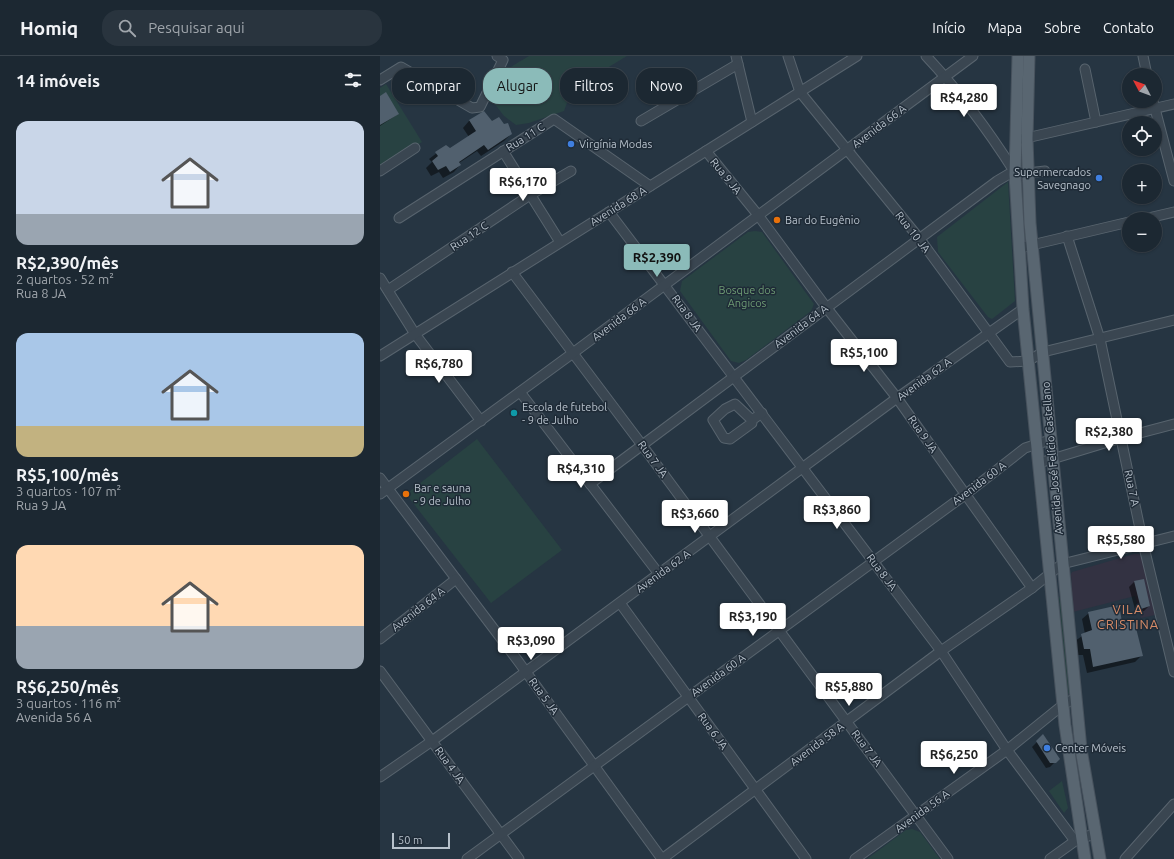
<!DOCTYPE html>
<html lang="pt">
<head>
<meta charset="utf-8">
<style>
  body { margin:0; font-family:Ubuntu,sans-serif; background:#29343e; color:#f1f3f6; height:100vh; display:flex; flex-direction:column; font-size:15px; white-space:nowrap }
  * { box-sizing:border-box; margin:0 }
  p { font-size:13px; color:#a0a6ac }
  .icon { flex:none; width:22px; height:22px; fill:none; stroke:currentColor; stroke-width:2; stroke-linecap:round; stroke-linejoin:round }
  .map { position:relative; flex:1; overflow:hidden }
  .side { display:flex; flex-direction:column; background:#1c2832; width:380px }
  .side>* { flex:none }
  .top-card { position:absolute; left:12px; top:12px; width:380px; height:36px; display:flex; gap:8px }
  .needle { width:26px; rotate:311deg }
  .controls { position:absolute; left:742px; top:12px; display:grid; gap:8px }
  .controls a { display:grid; place-items:center; width:40px; height:40px; border-radius:50%; background:#1c2832; box-shadow:0 1px 3px #0004,0 0 0 1px #3a444d; font-size:20px }
  .scale { position:absolute; left:12px; bottom:10px; width:58px; box-sizing:border-box; padding-left:4px; border:2px solid #b7c1cb; border-top:0; font-size:11px; line-height:14px; white-space:nowrap; color:#b7c1cb; -webkit-text-stroke:3px #1f2b37; paint-order:stroke }
  .price { position:absolute; translate:-50% -34px; padding:0 9px; border-radius:4px; background:#fff; color:#222; font-size:13px; line-height:26px; filter:drop-shadow(0 1px 2px #0008) }
  .price::after { content:''; position:absolute; left:50%; top:24px; width:12px; height:9px; margin-left:-6px; background:inherit; clip-path:polygon(0 0,100% 0,50% 100%) }
  .price.current { background:#8bbbb9; color:#111 }
  ul { padding:0; list-style:none }
  li { display:grid; align-content:center; gap:8px; height:212px; padding:0 16px }
  li span { display:grid; place-items:center; height:124px; border-radius:12px; color:#555 }
  li>.icon { margin-inline-start:auto }
  span .icon { width:72px; height:72px; fill:#fffc; stroke-width:1 }
  li b { font-size:17px }
  h2 { display:flex; justify-content:space-between; align-items:center; height:48px; padding:0 16px; font-size:17px }
  .tag { padding:0 14px; border-radius:16px; background:#1c2832; box-shadow:0 1px 3px #0004,0 0 0 1px #3a444d; font-size:14px; line-height:36px }
  .tag.current { background:#8bbbb9; color:#111 }
  header { display:flex; align-items:center; gap:24px; box-sizing:border-box; height:56px; padding:0 20px; background:#1c2832; border-bottom:1px solid #3a444d }
  header strong { font-size:19px }
  nav { display:flex; gap:22px; margin-inline-start:auto; font-size:14px }
  .search { width:280px; height:36px; background:#29343e; display:flex; align-items:center; gap:10px; box-sizing:border-box; padding:0 14px; border-radius:16px; color:#a0a6ac; font-size:15px }
  main { display:flex; flex:1; min-height:0 }
  .map>svg:first-child { display:block }
  .medical { fill:#333242 }
  .green { fill:#284242 }
  .shadow { fill:#0007 }
  .building { fill:#51606e }
  .lines { fill:none; stroke-linecap:round; stroke-linejoin:round }
  .minor-casing { stroke:#58646e; stroke-width:11 }
  .major-casing { stroke:#47525d; stroke-width:13 }
  .minor { stroke:#3a4651; stroke-width:9 }
  .major { stroke:#596671; stroke-width:11 }
  .shop-dot { fill:#3f7fe0; stroke:#1f2b37; stroke-width:1.5 }
  .food-dot { fill:#e8710a; stroke:#1f2b37; stroke-width:1.5 }
  .culture-dot { fill:#0f9aa8; stroke:#1f2b37; stroke-width:1.5 }
  .labels { text-anchor:middle; stroke-width:3; stroke-linejoin:round; paint-order:stroke }
  .street-label { font-size:11px; fill:#b7c1cb; stroke:#1f2b37 }
  .poi-label { font-size:11px; fill:#b7c1cb; stroke:#1f2b37; text-anchor:start }
  .park-label { font-size:11px; fill:#6e9c74; stroke:#1f2b37 }
  .quarter-label { font-size:13px; letter-spacing:1px; fill:#d68b68; stroke:#1f2b37 }
</style>
</head>
<body>
<header>
<strong>Homiq</strong>
<div class="search"><svg class="icon" aria-label="search" viewBox="0 0 24 24"><circle cx="10" cy="10" r="6"/><path d="M15 15l6 6"/></svg>Pesquisar aqui</div>
<nav><a>Início</a><a>Mapa</a><a>Sobre</a><a>Contato</a></nav>
</header>
<main>
<section class="side">
<h2>14 imóveis<svg class="icon" aria-label="filters" viewBox="0 0 24 24"><path d="M4 7h16M4 17h16"/><circle cx="9" cy="7" r="2"/><circle cx="15" cy="17" r="2"/></svg></h2>
<ul>
<li><span style="background:linear-gradient(#c9d6e8 75%,#9aa5b1 0)"><svg class="icon" aria-label="home" viewBox="0 0 24 24"><path d="M3 11l9-7 9 7M6 9v11h12V9"/></svg></span><div><b>R$2,390/mês</b><p>2 quartos · 52 m²</p><p>Rua 8 JA</p></div></li>
<li><span style="background:linear-gradient(#a9c7e8 75%,#c2b280 0)"><svg class="icon" aria-label="home" viewBox="0 0 24 24"><path d="M3 11l9-7 9 7M6 9v11h12V9"/></svg></span><div><b>R$5,100/mês</b><p>3 quartos · 107 m²</p><p>Rua 9 JA</p></div></li>
<li><span style="background:linear-gradient(#ffd9b3 65%,#9aa5b1 0)"><svg class="icon" aria-label="home" viewBox="0 0 24 24"><path d="M3 11l9-7 9 7M6 9v11h12V9"/></svg></span><div><b>R$6,250/mês</b><p>3 quartos · 116 m²</p><p>Avenida 56 A</p></div></li>
</ul>
</section>
<div class="map">
<svg width="794" height="803" viewBox="0 0 794 803">
  <rect width="100%" height="100%" fill="#263542"/>
  <!-- medical -->
  <path class="medical" d="M754,498H759L761,500L775,559L761,562L755,540L693,556L691,518L692,516Z"/>
  <!-- green -->
  <g class="green">
    <path d="M149,0H247L192,33L184,55L149,67L136,69L124,60L114,47C118,16 124,15 149,0Z"/>
    <path d="M6,28L42,86L0,113V32Z"/>
    <path d="M628,126L635,245L612,263L608,261L558,196L557,181Z"/>
    <path d="M375,175L382,176L434,248L431,255L366,304L359,307L351,305L300,235L302,225L368,176Z"/>
    <path d="M97,383L182,494L111,547L26,438Z"/>
    <path d="M679,541L681,542L690,637L687,638Z"/>
    <path d="M682,725L688,752L684,757L669,735Z"/>
    <path d="M532,773L540,776L560,803H487L526,774Z"/>
  </g>
  <!-- shadow -->
  <g class="shadow">
    <path d="M0,41L18,58L0,70Z"/>
    <path d="M104,56L112,66L131,78L124,85L101,100L97,95L79,107L80,109L74,116L63,122L59,116L51,120L46,112L52,106L49,103L66,90L70,93L89,81L83,72L89,65Z"/>
    <path d="M763,524L769,550L764,555L756,557L749,531L754,526Z"/>
    <path d="M709,557L741,567L761,600L755,606L707,617L703,599H698L695,585L705,578L702,563Z"/>
    <path d="M663,680L675,706L670,711L666,712L652,691Z"/>
  </g>
  <!-- building -->
  <g class="building">
    <path d="M6,36L19,58L0,69V40Z"/>
    <path d="M104,55L112,65L119,61L124,68L128,67L132,78L108,94L104,89L79,106L81,109L70,116L66,110L58,114L52,105L58,100L55,96L66,89L70,92L96,75L89,64Z"/>
    <path d="M764,523L770,550L761,553L754,525Z"/>
    <path d="M739,549L742,566L754,564L763,600L713,611L710,593H704L701,578L712,574L708,556Z"/>
    <path d="M663,678L680,703L676,707H670L656,685Z"/>
  </g>
  <g class="lines">
    <!-- minor casing -->
    <g class="minor-casing">
      <g id="minor">
        <path d="M356,0L372,66"/>
        <path d="M408,0L420,36L539,182L630,306L648,305L663,296L794,264"/>
        <path d="M546,0C579,35 608,74 634,115"/>
        <path d="M763,0L767,19"/>
        <path d="M705,13L716,66"/>
        <path d="M0,24L21,11L92,52L100,51L123,4L117,0"/>
        <path d="M773,45L794,125"/>
        <path d="M261,65L358,8"/>
        <path d="M642,83L794,48"/>
        <path d="M123,95L180,186"/>
        <path d="M326,95L378,159L446,251L517,342L652,532"/>
        <path d="M0,115L35,92"/>
        <path d="M229,156L561,595L627,694L695,785"/>
        <path d="M19,162L174,63L270,130"/>
        <path d="M764,163L794,156"/>
        <path d="M687,180L720,283L763,487L794,616"/>
        <path d="M639,192L749,166"/>
        <path d="M132,216L262,389L568,803"/>
        <path d="M0,222L35,278L101,365"/>
        <path d="M8,234L150,139L191,115"/>
        <path d="M0,300L477,0"/>
        <path d="M140,336L279,518"/>
        <path d="M372,364L355,348L345,353L333,364L344,382L350,383L372,367V364L382,357"/>
        <path d="M659,407L741,382L794,368"/>
        <path d="M0,422L138,605L282,803"/>
        <path d="M210,428L617,125L634,115L648,117L665,115"/>
        <path d="M0,438L193,297L593,0"/>
        <path d="M240,547L426,803"/>
        <path d="M0,583L76,523"/>
        <path d="M0,615L139,803"/>
        <path d="M0,721L52,685L517,342L643,253"/>
        <path d="M87,803L586,438L645,392L670,384"/>
        <path d="M282,803L561,595L652,532L682,508L794,480"/>
        <path d="M475,803L627,694L684,648L696,642"/>
        <path d="M670,803L695,785L716,777"/>
        <path d="M745,803L794,748"/>
      </g>
    </g>
    <!-- major casing -->
    <g class="major-casing">
      <g id="major">
        <path d="M638,0L635,119L643,253L685,669L705,803"/>
        <path d="M649,0L647,83L650,167L701,693L720,803"/>
      </g>
    </g>
    <!-- minor -->
    <use href="#minor" class="minor"/>
    <!-- major -->
    <use href="#major" class="major"/>
  </g>
  <!-- markers -->
  <g class="shop-dot">
    <circle cx="191" cy="88" r="4"/>
    <circle cx="719" cy="122" r="4"/>
    <circle cx="667" cy="692" r="4"/>
  </g>
  <g class="food-dot">
    <circle cx="397" cy="164" r="4"/>
    <circle cx="26" cy="438" r="4"/>
  </g>
  <circle class="culture-dot" cx="134" cy="357" r="4"/>
  <g class="labels">
    <!-- street labels -->
    <g class="street-label">
      <text transform="translate(499 70) rotate(-37)" y="4">Avenida 66 A</text>
      <text transform="translate(145 81) rotate(-32)" y="4">Rua 11 C</text>
      <text transform="translate(346 120) rotate(51)" y="4">Rua 9 JA</text>
      <text transform="translate(238 150) rotate(-32)" y="4">Avenida 68 A</text>
      <text transform="translate(533 176) rotate(52)" y="4">Rua 10 JA</text>
      <text transform="translate(89 180) rotate(-34)" y="4">Rua 12 C</text>
      <text transform="translate(307 257) rotate(54)" y="4">Rua 8 JA</text>
      <text transform="translate(239 263) rotate(-37)" y="4">Avenida 66 A</text>
      <text transform="translate(421 270) rotate(-37)" y="4">Avenida 64 A</text>
      <text transform="translate(544 323) rotate(-36)" y="4">Avenida 62 A</text>
      <text transform="translate(543 378) rotate(55)" y="4">Rua 9 JA</text>
      <text transform="translate(672 402) rotate(-95)" y="4">Avenida José Felício Castellano</text>
      <text transform="translate(273 403) rotate(54)" y="4">Rua 7 JA</text>
      <text transform="translate(599 427) rotate(-37)" y="4">Avenida 60 A</text>
      <text transform="translate(752 432) rotate(78)" y="4">Rua 7 A</text>
      <text transform="translate(283 515) rotate(-36)" y="4">Avenida 62 A</text>
      <text transform="translate(502 516) rotate(53)" y="4">Rua 8 JA</text>
      <text transform="translate(38 553) rotate(-38)" y="4">Avenida 64 A</text>
      <text transform="translate(338 619) rotate(-36)" y="4">Avenida 60 A</text>
      <text transform="translate(164 640) rotate(54)" y="4">Rua 5 JA</text>
      <text transform="translate(333 675) rotate(54)" y="4">Rua 6 JA</text>
      <text transform="translate(437 688) rotate(-37)" y="4">Avenida 58 A</text>
      <text transform="translate(487 692) rotate(53)" y="4">Rua 7 JA</text>
      <text transform="translate(70 709) rotate(54)" y="4">Rua 4 JA</text>
      <text transform="translate(542 755) rotate(-36)" y="4">Avenida 56 A</text>
    </g>
    <!-- poi labels -->
    <g class="poi-label">
      <text x="199" y="92">Virgínia Modas</text>
      <text x="711" y="120" text-anchor="end">Supermercados<tspan x="711" dy="13">Savegnago</tspan></text>
      <text x="405" y="168">Bar do Eugênio</text>
      <text x="142" y="355">Escola de futebol<tspan x="142" dy="13">- 9 de Julho</tspan></text>
      <text x="34" y="436">Bar e sauna<tspan x="34" dy="13">- 9 de Julho</tspan></text>
      <text x="675" y="696">Center Móveis</text>
    </g>
    <!-- park labels -->
    <g class="park-label">
      <text x="367" y="238">Bosque dos<tspan x="367" dy="13">Angicos</tspan></text>
    </g>
    <!-- quarter labels -->
    <g class="quarter-label">
      <text x="748" y="558">VILA<tspan x="748" dy="15">CRISTINA</tspan></text>
    </g>
  </g>
</svg>
<div class="controls">
<a><svg class="needle" viewBox="-14 -14 28 28"><path d="M0-13l5 13h-10z" fill="#e53935"/><path d="M0 13l5-13h-10z" fill="#a0a6ac"/></svg></a>
<a><svg class="icon" aria-label="locate" viewBox="0 0 24 24"><circle cx="12" cy="12" r="6"/><path d="M12 2v4M12 18v4M2 12h4M18 12h4"/></svg></a>
<a>+</a>
<a>−</a>
</div>
<div class="scale">50 m</div>
<b class="price" style="left:584px;top:62px">R$4,280</b>
<b class="price" style="left:143px;top:146px">R$6,170</b>
<b class="price current" style="left:277px;top:222px">R$2,390</b>
<b class="price" style="left:484px;top:317px">R$5,100</b>
<b class="price" style="left:59px;top:328px">R$6,780</b>
<b class="price" style="left:729px;top:396px">R$2,380</b>
<b class="price" style="left:201px;top:433px">R$4,310</b>
<b class="price" style="left:457px;top:474px">R$3,860</b>
<b class="price" style="left:315px;top:478px">R$3,660</b>
<b class="price" style="left:741px;top:504px">R$5,580</b>
<b class="price" style="left:373px;top:581px">R$3,190</b>
<b class="price" style="left:151px;top:605px">R$3,090</b>
<b class="price" style="left:469px;top:651px">R$5,880</b>
<b class="price" style="left:574px;top:719px">R$6,250</b>
<div class="top-card">
<a class="tag">Comprar</a>
<a class="tag current">Alugar</a>
<a class="tag">Filtros</a>
<a class="tag">Novo</a>
</div>
</div>
</main>
</body>
</html>
